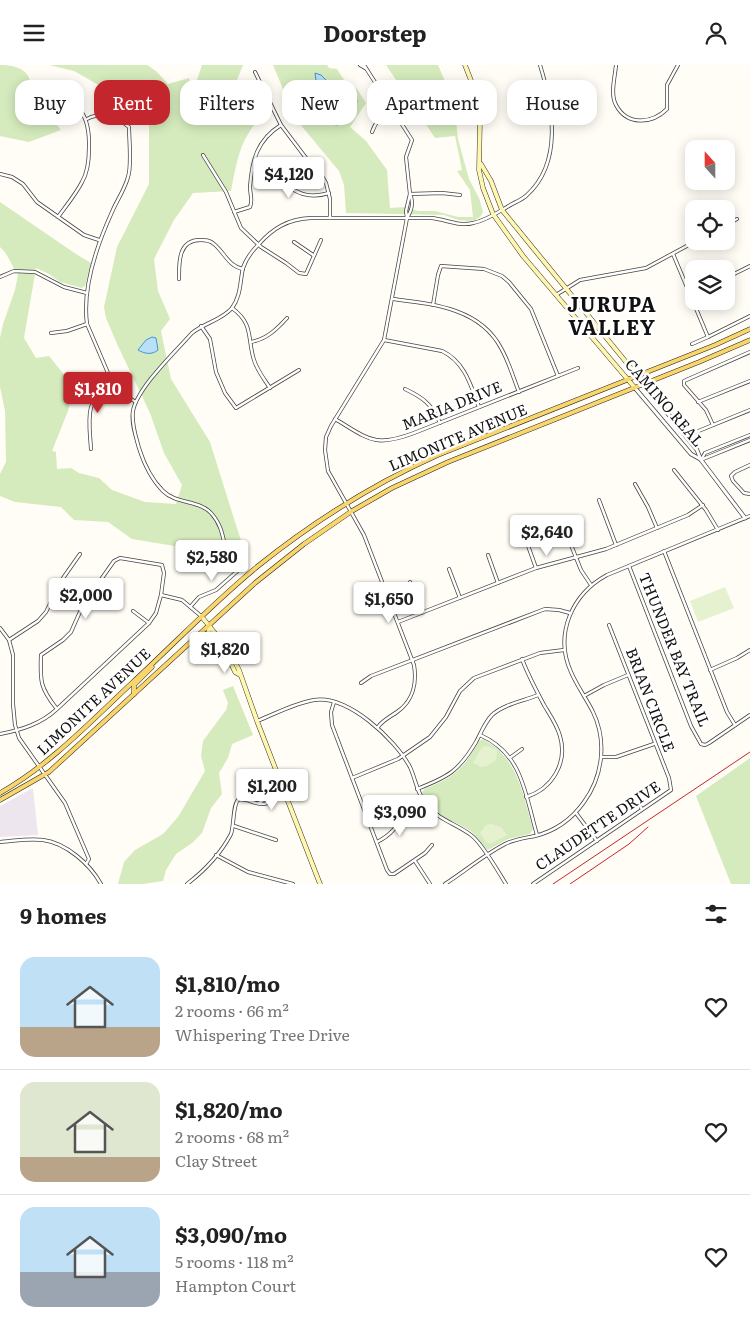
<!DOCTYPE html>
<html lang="en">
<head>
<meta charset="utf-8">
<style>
  body { margin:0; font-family:Literata,serif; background:#f6f6f6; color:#222; height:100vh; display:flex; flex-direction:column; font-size:19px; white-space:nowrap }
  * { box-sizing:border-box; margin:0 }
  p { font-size:16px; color:#767676 }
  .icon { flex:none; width:28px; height:28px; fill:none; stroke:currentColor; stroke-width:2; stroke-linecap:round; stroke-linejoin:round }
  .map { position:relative; height:819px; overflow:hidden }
  .panel { display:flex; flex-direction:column; background:#fff; flex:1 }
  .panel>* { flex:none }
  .guide { position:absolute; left:15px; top:15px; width:720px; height:45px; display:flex; gap:10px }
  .needle { width:32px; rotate:339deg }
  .controls { position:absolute; left:685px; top:75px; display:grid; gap:10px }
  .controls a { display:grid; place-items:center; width:50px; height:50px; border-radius:10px; background:#fff; box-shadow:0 2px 12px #0003; font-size:25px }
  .price { position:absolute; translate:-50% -42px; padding:0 11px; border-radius:5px; background:#fff; color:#222; font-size:16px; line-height:32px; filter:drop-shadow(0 1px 2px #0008) }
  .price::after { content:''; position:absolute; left:50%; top:30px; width:15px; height:11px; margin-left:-8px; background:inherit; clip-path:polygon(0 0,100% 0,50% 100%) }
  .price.active { background:#c4262e; color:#fff }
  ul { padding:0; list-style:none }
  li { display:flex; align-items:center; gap:15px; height:125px; padding:0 20px }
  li+li { border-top:1px solid #e0e0e0 }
  li span { display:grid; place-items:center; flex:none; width:140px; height:100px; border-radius:15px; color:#555 }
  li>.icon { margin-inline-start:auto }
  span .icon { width:60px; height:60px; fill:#fffc; stroke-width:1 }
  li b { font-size:21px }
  h2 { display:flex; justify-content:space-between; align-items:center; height:60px; padding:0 20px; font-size:21px }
  .tag { padding:0 18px; border-radius:15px; background:#fff; box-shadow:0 2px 12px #0003; font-size:18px; line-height:45px }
  .tag.active { background:#c4262e; color:#fff }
  header { display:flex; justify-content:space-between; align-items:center; height:65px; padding:0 20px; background:#fff; font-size:22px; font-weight:700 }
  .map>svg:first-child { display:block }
  .industrial { fill:#eee6ef }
  .green { fill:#d5ebbd }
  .pitch { fill:#e6f2cf }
  .water { fill:#b9e0f7; stroke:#3f96cf }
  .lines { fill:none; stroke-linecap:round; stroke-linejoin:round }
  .minor-casing { stroke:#444; stroke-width:4 }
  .tertiary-casing { stroke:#444; stroke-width:4.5 }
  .secondary-casing { stroke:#333; stroke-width:5 }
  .primary-casing { stroke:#222; stroke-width:5 }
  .minor { stroke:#fff; stroke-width:2.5 }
  .tertiary { stroke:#fff; stroke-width:3 }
  .secondary { stroke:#fff6b0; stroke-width:4 }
  .primary { stroke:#f9d66b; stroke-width:4 }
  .rail { stroke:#c4262e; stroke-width:1 }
  .labels { text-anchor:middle; stroke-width:5; stroke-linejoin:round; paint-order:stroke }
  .street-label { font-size:15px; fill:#111; stroke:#fff }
  .district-label { font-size:20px; font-weight:bold; letter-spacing:1px; fill:#111; stroke:#fff }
</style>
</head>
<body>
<header><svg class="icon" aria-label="menu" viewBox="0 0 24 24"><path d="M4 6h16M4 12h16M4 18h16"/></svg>Doorstep<svg class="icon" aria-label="person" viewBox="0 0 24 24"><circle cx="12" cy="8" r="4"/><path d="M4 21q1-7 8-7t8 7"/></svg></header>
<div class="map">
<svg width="750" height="819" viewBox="0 0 750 819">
  <rect width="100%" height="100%" fill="#fffdf5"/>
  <!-- industrial -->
  <path class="industrial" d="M33,723L38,770L0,772V741Z"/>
  <!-- green -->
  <g class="green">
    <path d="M0,0C10,0 27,2 30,16C31,22 29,30 29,36C40,46 53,53 61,65L29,77L0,71Z"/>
    <path d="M49,0H147L156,6L168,19L189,13L190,20L197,15L202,0H243L237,15L259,54C239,77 237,97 231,126L193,128L174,155L154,194L158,226L170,254L161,266L171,314L210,377L247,495L239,501L236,500L230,490L222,485L205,486L132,474L108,457L74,455L61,442L15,437L0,431V409L6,397L5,346L0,322V273L3,259L15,225L18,210C11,200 9,190 0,182V137L76,189L91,198L85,221L82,223L60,217L49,209L36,203L24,273L36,293L49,291L74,322L68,346L52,386L56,387L57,404L71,403L79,408L99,413L112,425L145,437L176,439L182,420L164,388L150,348L118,281L106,253L104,242L117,182L149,119V49L74,6Z"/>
    <path d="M273,0H327L329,3L337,4L346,18L357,24L366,38L350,62L366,76L387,105L390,143L405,142L418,146H435L458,152H473L470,125L457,106L462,105L455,71L435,73L386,0H438L454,37L458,74L469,114L479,133L483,147L481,151L475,155L468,156L458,155L444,150L346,148L344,120L339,106L295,53Z"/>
    <path d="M233,621L253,670L232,679L228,693L219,708L222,729L211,743L202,768L192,778L176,789L166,805L163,816L143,819H118L124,797L135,785L163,769L178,752L205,706L201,691L203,676L226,645L228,638L223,625Z"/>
    <path d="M483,674C519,694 522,728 533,764L530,769L508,774L488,785C481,780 477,770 469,765C448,752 435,754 422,728L424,724C453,713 464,704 479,676Z"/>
    <path d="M750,693V819H731L696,731Z"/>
  </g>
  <!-- pitch -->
  <g class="pitch">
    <path d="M725,522L734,543L698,557L690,536Z"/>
    <path d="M486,681L497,685L496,695L487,701L482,702L473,698L482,682Z"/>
    <path d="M491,759L501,762L507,770L490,779L486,777L480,768L486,760Z"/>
  </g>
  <!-- water -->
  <g class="water">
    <path d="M315,8L321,10L331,20L353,29L357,36L355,45L346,58L336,60L326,55L318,32Z"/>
    <path d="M152,272L156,273L158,285C152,290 145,289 138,285L146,275Z"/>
    <path d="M196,477H211L217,479L215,484L207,486H199L195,481Z"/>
  </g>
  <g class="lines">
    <!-- minor casing -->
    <g class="minor-casing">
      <g id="minor">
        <path d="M360,0L365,3"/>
        <path d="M364,0L412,75L406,92L410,129L442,128L460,130"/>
        <path d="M616,0C615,12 610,29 616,40C627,61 652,59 667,44V20L678,0"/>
        <path d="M255,7L281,60L306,93L318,104L326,118L330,134V153"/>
        <path d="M50,25C80,39 90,49 89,83C89,95 88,107 82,117C76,129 66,141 58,152"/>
        <path d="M87,54C103,46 115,51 129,62C129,74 132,101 128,112C125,124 117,135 112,147C97,180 82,222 87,259L111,315L122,329L136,337"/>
        <path d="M372,67C376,55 383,50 392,43"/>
        <path d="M203,90L226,127L241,163L261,182L286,198L299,208L306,209L321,175"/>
        <path d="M253,105C284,110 293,139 329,128"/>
        <path d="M0,109L12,112L23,119L37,137L84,170L99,175"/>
        <path d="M234,147L250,142C253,135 250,129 250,122C252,95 257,75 281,60"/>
        <path d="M726,160L737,154"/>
        <path d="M294,177L313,190"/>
        <path d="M673,189L708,272"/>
        <path d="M0,212L14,206L35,207L64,222L87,228"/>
        <path d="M726,213L750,201"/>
        <path d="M179,214C179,198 178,175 200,175C205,175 210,175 214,179C225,188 228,201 243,204"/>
        <path d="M556,230L580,215L646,203L696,176"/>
        <path d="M393,234C433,239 480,243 501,283C509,297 513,312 519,327"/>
        <path d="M433,240L438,210L441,201L484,204L502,211L509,217L531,244L558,311"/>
        <path d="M232,243C254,259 247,273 254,295C257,305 264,314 270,323"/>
        <path d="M201,261L210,274L216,307L225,328L236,343L299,305"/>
        <path d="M51,268L67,266L87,259"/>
        <path d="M384,275L442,286C465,297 471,321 479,342"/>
        <path d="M251,277C267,274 277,264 287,253"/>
        <path d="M692,279L708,272L750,251"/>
        <path d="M405,324C422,332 432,339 440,358"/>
        <path d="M698,337L750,316"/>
        <path d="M335,354C369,374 374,383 414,368L578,303"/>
        <path d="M713,360L706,345L684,320V316L750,287"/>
        <path d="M696,367L750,345"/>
        <path d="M91,384C89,353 84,337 111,316"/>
        <path d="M703,394L750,375"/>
        <path d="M701,395L705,388L750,370"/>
        <path d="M750,400L735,407L731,411L733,416L744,428L750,429"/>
        <path d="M674,405L706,445L718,465"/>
        <path d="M635,419L648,442L657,463"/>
        <path d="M599,435L616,480"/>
        <path d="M561,455L581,505L591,520"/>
        <path d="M526,475L536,503"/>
        <path d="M664,486L727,647L735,660"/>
        <path d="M488,490L498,518"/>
        <path d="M629,501L691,661L701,679L705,680L709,678L750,650"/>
        <path d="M449,504L460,533"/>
        <path d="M236,507C233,502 229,496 227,490C223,475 223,461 211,448C199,435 176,439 163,426C152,415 144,399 139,383C136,372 131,358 133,346C137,323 176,286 192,268C204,258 222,255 232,243C241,231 240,216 243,203C246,194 251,187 258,180C273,163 288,154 311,153H431C445,154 459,162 473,158C485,156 497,148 507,142C513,138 522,135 527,130C563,97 553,42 540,0"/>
        <path d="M410,517L422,548"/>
        <path d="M161,530L182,535L201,551"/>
        <path d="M191,541L199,532L216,525L242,502"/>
        <path d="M133,546L149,558"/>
        <path d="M398,557L536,503L606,484L688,450L703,440"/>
        <path d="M0,563L9,575L13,590V639L15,660L19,673L65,738L89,794L86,799"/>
        <path d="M9,575L38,556L46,547L61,516L80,489"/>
        <path d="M522,594C528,610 536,625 544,640C550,650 557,660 560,671C568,698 552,724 526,732"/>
        <path d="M710,605L737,593L750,585"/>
        <path d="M361,618L371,611L545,544L559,545L570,548"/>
        <path d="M584,631L604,620L628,610"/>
        <path d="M334,637L331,647L332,660L387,805L390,809H394L425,788L432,780"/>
        <path d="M257,656C275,649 295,638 314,635C348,630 395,674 410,702C416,715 417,729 427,740C440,756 455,758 471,770C483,779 497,805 506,819"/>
        <path d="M378,662C383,655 390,652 397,647C413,636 417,618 414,600L364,470L328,406L325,385L326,372L331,361L384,275L407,153L406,146L410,129C414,138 412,145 407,153"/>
        <path d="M0,669C21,665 41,659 57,644L149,558L156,548L161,530L164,508L162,500L120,493L114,496L83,540L71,567L63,575L41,590C40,616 40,623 57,644"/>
        <path d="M480,670C523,689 525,729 537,770"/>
        <path d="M511,692L522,684"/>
        <path d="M601,692H616L654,679"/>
        <path d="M352,713L398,694L430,672L446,652L460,626L474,613L540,588L564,585"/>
        <path d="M417,724C448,712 459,706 476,677C481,668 485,657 492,650C504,639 524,636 538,630"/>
        <path d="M634,732L642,744"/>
        <path d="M259,738C263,734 273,731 278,732"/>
        <path d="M576,748L597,776"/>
        <path d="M234,761L276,775"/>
        <path d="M0,777C14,776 29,773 43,775C66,778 90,799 101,819"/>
        <path d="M377,777C391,770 397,762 404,748"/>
        <path d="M216,790L248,807L293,819"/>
        <path d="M415,796L430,819"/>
        <path d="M187,819C204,806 221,788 231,769C234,761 233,739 238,735C243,732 255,739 261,739C270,740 277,732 285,729"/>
        <path d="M445,819C465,806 484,790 505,779C515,774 525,773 535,771C555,766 572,754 584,737C603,711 607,676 593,647C586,633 577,621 571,607C554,569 572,529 607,510L750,451"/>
        <path d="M533,819L671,725L669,713L609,560"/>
      </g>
    </g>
    <!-- tertiary casing -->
    <g class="tertiary-casing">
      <g id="tertiary">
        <path d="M644,319L697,385L701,395L745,453"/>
        <path d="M635,323L691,389L700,394"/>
      </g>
    </g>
    <!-- secondary casing -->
    <g class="secondary-casing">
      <g id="secondary">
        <path d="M465,0L477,31L480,54L479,105L483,123L493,149L523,191L635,323"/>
        <path d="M481,99L491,116L502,145L644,319"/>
        <path d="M202,552L230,587L239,605L257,656L320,819"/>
        <path d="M208,561L209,568L228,592L235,607L240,610"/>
      </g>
    </g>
    <!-- primary casing -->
    <g class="primary-casing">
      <g id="primary">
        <path d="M134,629V620L152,602"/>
        <path d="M0,728C50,700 91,656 133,617C174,579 215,536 258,501C313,457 373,419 438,390L715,280L750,264"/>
        <path d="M0,735L49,707L255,518L304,479L352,446L392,423L448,397L699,297L750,275"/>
      </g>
    </g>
    <!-- minor -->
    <use href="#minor" class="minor"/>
    <!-- tertiary -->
    <use href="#tertiary" class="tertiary"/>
    <!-- secondary -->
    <use href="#secondary" class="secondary"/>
    <!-- primary -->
    <use href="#primary" class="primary"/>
    <!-- rail -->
    <g class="rail">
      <path d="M553,819L750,687"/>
      <path d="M570,819L629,779L648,762"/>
    </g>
  </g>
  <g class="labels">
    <!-- street labels -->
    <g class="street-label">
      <text transform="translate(664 338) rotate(49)" y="5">CAMINO REAL</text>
      <text transform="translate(452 341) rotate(-22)" y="5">MARIA DRIVE</text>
      <text transform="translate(458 373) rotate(-23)" y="5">LIMONITE AVENUE</text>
      <text transform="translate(674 585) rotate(68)" y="5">THUNDER BAY TRAIL</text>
      <text transform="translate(650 635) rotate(69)" y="5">BRIAN CIRCLE</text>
      <text transform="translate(94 637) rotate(-43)" y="5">LIMONITE AVENUE</text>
      <text transform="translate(598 761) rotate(-34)" y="5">CLAUDETTE DRIVE</text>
    </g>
    <!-- district labels -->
    <g class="district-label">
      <text x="612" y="247">JURUPA<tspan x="612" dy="23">VALLEY</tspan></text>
    </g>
  </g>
</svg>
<div class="controls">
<a><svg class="needle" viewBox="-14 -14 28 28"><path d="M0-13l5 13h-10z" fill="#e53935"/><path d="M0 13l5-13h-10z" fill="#767676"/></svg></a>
<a><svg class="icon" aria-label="locate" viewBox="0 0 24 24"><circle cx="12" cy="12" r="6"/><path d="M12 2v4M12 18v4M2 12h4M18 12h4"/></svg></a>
<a><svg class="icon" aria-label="layers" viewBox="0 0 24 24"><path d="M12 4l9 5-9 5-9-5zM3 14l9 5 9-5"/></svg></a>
</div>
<b class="price" style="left:289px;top:134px">$4,120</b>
<b class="price active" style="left:98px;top:349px">$1,810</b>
<b class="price" style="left:547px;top:492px">$2,640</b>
<b class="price" style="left:212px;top:517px">$2,580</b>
<b class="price" style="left:86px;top:555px">$2,000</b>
<b class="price" style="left:389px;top:559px">$1,650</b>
<b class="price" style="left:225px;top:609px">$1,820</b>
<b class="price" style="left:272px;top:746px">$1,200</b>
<b class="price" style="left:400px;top:772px">$3,090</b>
<div class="guide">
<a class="tag">Buy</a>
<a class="tag active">Rent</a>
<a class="tag">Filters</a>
<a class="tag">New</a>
<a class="tag">Apartment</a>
<a class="tag">House</a>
</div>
</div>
<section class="panel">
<h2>9 homes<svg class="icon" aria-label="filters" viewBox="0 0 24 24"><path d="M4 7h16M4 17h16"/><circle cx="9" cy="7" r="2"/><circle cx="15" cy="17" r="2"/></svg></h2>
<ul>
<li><span style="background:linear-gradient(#bfe0f5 70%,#b9a48a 0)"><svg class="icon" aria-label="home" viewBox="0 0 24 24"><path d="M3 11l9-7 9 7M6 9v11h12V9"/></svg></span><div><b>$1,810/mo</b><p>2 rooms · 66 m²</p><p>Whispering Tree Drive</p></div><svg class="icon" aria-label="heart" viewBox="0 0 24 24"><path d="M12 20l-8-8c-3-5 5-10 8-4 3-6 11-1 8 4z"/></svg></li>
<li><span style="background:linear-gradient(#dfe7d0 75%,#b9a48a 0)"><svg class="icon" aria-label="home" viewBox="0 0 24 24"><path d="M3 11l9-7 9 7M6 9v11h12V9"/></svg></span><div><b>$1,820/mo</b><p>2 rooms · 68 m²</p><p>Clay Street</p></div><svg class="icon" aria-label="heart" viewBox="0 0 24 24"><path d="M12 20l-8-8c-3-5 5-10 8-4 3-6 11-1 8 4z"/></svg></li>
<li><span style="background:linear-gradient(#bfe0f5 65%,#9aa5b1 0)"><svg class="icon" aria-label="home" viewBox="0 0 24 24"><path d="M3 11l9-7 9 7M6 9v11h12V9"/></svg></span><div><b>$3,090/mo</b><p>5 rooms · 118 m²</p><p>Hampton Court</p></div><svg class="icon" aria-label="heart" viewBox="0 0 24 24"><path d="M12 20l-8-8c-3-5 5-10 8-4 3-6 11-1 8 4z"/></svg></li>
</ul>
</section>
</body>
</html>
